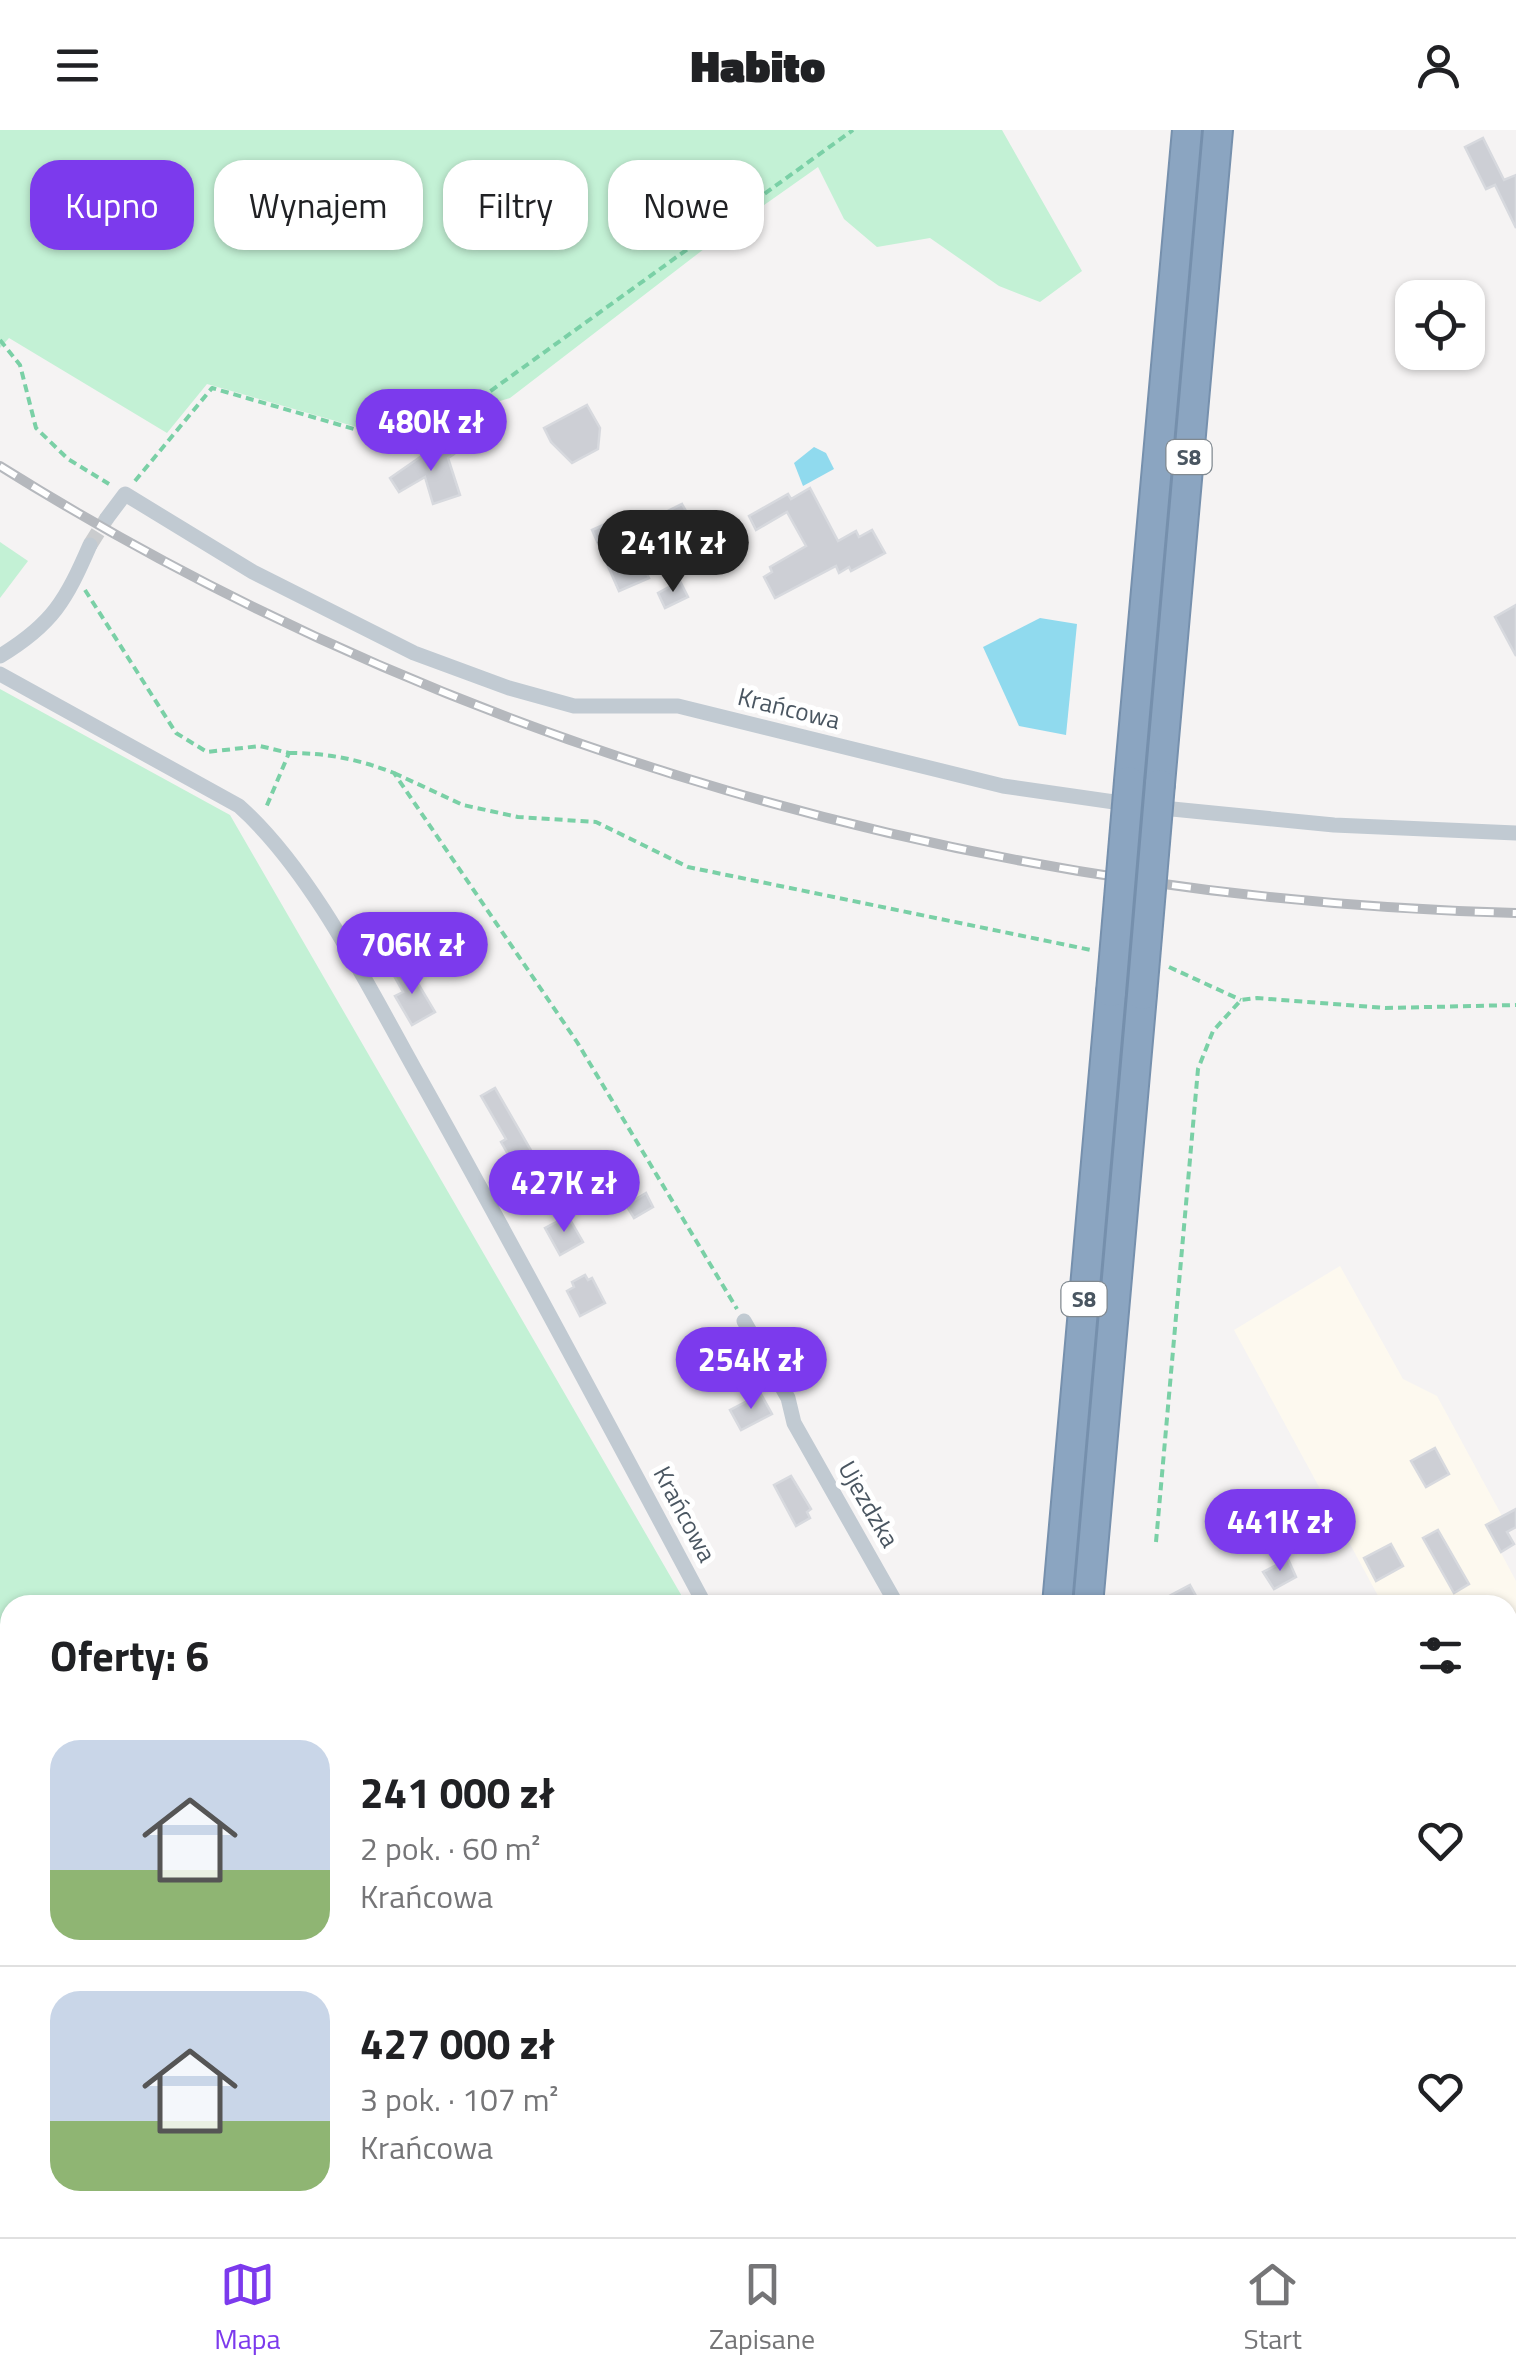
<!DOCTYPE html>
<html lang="pl">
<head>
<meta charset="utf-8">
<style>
  body { margin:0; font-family:"Titillium Web",sans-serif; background:#f6f6f6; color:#202124; height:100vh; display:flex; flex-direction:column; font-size:38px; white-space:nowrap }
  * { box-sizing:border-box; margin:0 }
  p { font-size:32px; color:#757577 }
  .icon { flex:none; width:55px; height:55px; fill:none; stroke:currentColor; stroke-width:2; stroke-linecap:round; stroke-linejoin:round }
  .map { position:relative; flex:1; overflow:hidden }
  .details { position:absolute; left:0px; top:1465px; width:1518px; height:642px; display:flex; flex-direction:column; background:#fff; border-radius:30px 30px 0 0; box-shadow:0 2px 8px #0004 }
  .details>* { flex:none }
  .top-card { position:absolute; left:30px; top:30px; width:1000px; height:90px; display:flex; gap:20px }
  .controls { position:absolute; left:1395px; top:150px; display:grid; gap:20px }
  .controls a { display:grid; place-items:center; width:90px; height:90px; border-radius:20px; background:#fff; box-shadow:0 2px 8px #0004; font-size:50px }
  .price { position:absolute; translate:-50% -85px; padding:0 22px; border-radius:35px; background:#7c3aed; color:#fff; font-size:32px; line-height:65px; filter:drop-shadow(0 2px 5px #0008) }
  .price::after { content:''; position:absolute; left:50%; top:60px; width:30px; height:22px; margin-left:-15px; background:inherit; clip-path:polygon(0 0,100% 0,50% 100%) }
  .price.on { background:#222; color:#fff }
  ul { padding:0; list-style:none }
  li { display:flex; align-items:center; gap:30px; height:250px; padding:0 50px }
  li+li { border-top:2px solid #e0e0e0 }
  li span { display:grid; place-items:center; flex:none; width:280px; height:200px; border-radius:30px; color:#555 }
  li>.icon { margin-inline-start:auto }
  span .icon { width:120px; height:120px; fill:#fffc; stroke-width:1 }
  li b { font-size:42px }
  h2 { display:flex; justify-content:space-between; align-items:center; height:120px; padding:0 50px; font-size:42px }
  .chip { padding:0 35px; border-radius:30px; background:#fff; box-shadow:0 2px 8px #0004; font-size:35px; line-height:90px }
  .chip.on { background:#7c3aed; color:#fff }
  header { display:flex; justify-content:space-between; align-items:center; height:130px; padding:0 50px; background:#fff; font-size:45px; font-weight:800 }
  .menu { display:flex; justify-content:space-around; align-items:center; height:140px; border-top:2px solid #e0e0e0; background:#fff; font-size:28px; color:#757577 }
  .menu a { display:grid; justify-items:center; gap:5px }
  .menu .on { color:#7c3aed }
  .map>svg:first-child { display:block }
  .commercial { fill:#fdf9ef }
  .green { fill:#c3f1d5 }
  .water { fill:#90daee }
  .building { fill:#cdcfd5; stroke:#d7d9de; stroke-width:2.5 }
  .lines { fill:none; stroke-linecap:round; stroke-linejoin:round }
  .minor-tunnel { stroke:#caccce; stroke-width:15; stroke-dasharray:15 8; stroke-linecap:butt }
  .motorway-casing { stroke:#7690ad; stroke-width:32 }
  .path { stroke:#7ad0a6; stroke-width:4; stroke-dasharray:8 5; stroke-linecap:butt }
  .service { stroke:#c1cad2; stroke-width:8 }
  .minor { stroke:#c1cad2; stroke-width:15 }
  .secondary { stroke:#c1cbd6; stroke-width:20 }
  .motorway { stroke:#8ba5c1; stroke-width:28 }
  .rail-casing { stroke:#b5b8bd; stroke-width:10 }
  .rail { stroke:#fff; stroke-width:6; stroke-dasharray:19; stroke-linecap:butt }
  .motorway-bridge-casing { stroke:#7690ad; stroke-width:32; stroke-linecap:butt }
  .motorway-bridge { stroke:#8ba5c1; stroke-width:28 }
  .labels { text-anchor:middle; stroke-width:10; stroke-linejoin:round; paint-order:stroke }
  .shield { fill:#fff; stroke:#808990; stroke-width:2.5 }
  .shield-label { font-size:22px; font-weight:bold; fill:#4a5661 }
  .street-label { font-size:25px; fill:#4a5661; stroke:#fff }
</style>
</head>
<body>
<header><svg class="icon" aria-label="menu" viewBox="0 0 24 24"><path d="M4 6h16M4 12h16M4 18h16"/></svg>Habito<svg class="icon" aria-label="person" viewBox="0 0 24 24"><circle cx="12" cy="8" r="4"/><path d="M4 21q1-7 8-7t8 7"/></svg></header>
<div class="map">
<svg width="1516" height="2107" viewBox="0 0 1516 2107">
  <rect width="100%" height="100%" fill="#f5f3f3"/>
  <!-- commercial -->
  <g class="commercial">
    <path d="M1340,1136L1403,1249L1437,1266L1502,1386L1486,1395L1516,1451V1504L1508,1508V1475H1383L1234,1200Z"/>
    <path d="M10,1974V2098H74L78,2107H0V1979Z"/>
  </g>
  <!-- green -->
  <g class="green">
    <path d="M0,0H1002L1082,141L1040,172L999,156L930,108L877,117L844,89L818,37L730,99L510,268L416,296L367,300L207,254L167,303L9,208L0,218Z"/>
    <path d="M0,412L28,431L0,468Z"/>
    <path d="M0,559L230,685L687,1475H10V1947L0,1952Z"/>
    <path d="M876,2098H962V2107H872Z"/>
  </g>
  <!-- water -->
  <g class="water">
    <path d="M814,317L826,323L834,339L803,356L794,333Z"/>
    <path d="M1040,488L1077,494L1066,605L1019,596L983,517Z"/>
  </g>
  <!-- building -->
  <g class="building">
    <path d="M1483,8L1504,50L1516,45V98L1495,55L1486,59L1465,17Z"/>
    <path d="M587,275L600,298L598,319L572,333L551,312L544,298Z"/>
    <path d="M446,309L454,324L448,328L460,365L433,374L425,347L399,362L390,348Z"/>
    <path d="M810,358L838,411L856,401L859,407L872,400L885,423L851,441L849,437L839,443L836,436L775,468L764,447L772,442L770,437L806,416L787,382L756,400L749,386L788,364L791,369Z"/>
    <path d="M682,374L691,390L634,415L649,448L619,461L592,400L619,388L625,402Z"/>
    <path d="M680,451L688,467L665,478L658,463Z"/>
    <path d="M1516,475V526L1495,487Z"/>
    <path d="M407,835L435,882L412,895L395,866L403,862L393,844Z"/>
    <path d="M495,958L536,1029L517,1040L501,1012L506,1009L481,966Z"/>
    <path d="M646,1063L653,1077L634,1088L626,1075Z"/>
    <path d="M568,1086L583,1112L560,1125L545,1098Z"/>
    <path d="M585,1145L588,1150L592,1148L605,1173L580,1186L567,1161L574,1157L572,1152Z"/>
    <path d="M761,1264L772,1284L741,1300L730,1280Z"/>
    <path d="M1435,1318L1449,1344L1426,1357L1411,1331Z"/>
    <path d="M791,1346L811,1379L807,1382L810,1388L796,1396L774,1355Z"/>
    <path d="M1516,1379V1397L1507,1402L1514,1414L1501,1422L1486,1395Z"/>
    <path d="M1438,1400L1469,1454L1454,1463L1423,1408Z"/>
    <path d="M1391,1414L1403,1436L1376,1451L1364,1428Z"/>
    <path d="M1288,1429L1296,1447L1274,1459L1263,1442Z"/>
    <path d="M1190,1455L1201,1475H1152Z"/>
  </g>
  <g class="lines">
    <!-- minor-tunnel -->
    <path class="minor-tunnel" d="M90,415L107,388"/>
    <!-- motorway casing -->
    <g class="motorway-casing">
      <g id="motorway">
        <path d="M1129,651L1187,0"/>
        <path d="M1160,654L1218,0"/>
        <path d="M1057,1475L1111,862"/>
        <path d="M1088,1475L1142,865"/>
        <path d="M1002,2107L1003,2098"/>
        <path d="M1035,2107V2098"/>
      </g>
    </g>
    <!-- path -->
    <g class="path">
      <path d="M0,210L20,235L36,298L68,329L109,354"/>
      <path d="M135,351L212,258L368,303L420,299L441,293L478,270L853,0"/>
      <path d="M85,460L176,603L207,622L260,616L289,623L265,680"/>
      <path d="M289,623C327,623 358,629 394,643L577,912L737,1179"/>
      <path d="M394,643L463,675L518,687L596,692L688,737L1091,820"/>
      <path d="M1169,837L1241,870"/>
      <path d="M1156,1412L1198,939L1213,901L1241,870L1257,868L1385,878L1516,875"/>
      <path d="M0,1960L10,1954"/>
    </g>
    <!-- service -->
    <g class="service">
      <path d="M1508,1741L1516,1737"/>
      <path d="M1508,1913L1516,1909"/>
      <path d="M1169,2107L1186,2098"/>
    </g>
    <!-- minor -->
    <g class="minor">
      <path d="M107,388L125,364L253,442L414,523L509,558L574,576H678L1003,656L1142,676L1334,695L1516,703"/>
      <path d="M0,526C53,494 66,470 90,415"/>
      <path d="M0,544L239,676C313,742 370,860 419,947C517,1122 611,1299 705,1475"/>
      <path d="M744,1191L788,1268L794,1293L897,1475"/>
    </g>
    <!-- secondary -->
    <g class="secondary">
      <path d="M1508,1533L1516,1529"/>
      <path d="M758,2098L774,2107"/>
      <path d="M318,2107L336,2098"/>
      <path d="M823,2107L840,2098"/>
    </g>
    <!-- motorway -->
    <use href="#motorway" class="motorway"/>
    <!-- rail casing -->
    <g class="rail-casing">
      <path id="rail" d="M0,336C454,620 982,769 1516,783"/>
    </g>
    <!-- rail -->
    <use href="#rail" class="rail"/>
    <!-- motorway-bridge casing -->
    <g class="motorway-bridge-casing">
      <g id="motorway-bridge">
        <path d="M1111,862L1129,651"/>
        <path d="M1142,865L1160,654"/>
      </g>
    </g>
    <!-- motorway-bridge -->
    <use href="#motorway-bridge" class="motorway-bridge"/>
  </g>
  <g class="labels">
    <!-- shield labels -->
    <g class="shield">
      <rect x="1166.5" y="310" width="45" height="34" rx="8"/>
      <rect x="1061.5" y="1152" width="45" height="34" rx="8"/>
    </g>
    <g class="shield-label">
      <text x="1189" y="335">S8</text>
      <text x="1084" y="1177">S8</text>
    </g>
    <!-- street labels -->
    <g class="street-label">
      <text transform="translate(789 578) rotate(14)" y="9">Krańcowa</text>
      <text transform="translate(869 1374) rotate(60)" y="9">Ujezdzka</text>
      <text transform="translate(685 1384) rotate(62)" y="9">Krańcowa</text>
    </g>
  </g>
</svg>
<div class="controls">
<a><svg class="icon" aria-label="locate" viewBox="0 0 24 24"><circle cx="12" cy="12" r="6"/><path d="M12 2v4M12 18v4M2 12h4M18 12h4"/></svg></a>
</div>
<b class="price" style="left:431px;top:344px">480K zł</b>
<b class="price on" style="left:673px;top:465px">241K zł</b>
<b class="price" style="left:412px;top:867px">706K zł</b>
<b class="price" style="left:564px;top:1105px">427K zł</b>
<b class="price" style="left:751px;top:1282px">254K zł</b>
<b class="price" style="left:1280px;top:1444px">441K zł</b>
<div class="top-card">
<a class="chip on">Kupno</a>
<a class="chip">Wynajem</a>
<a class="chip">Filtry</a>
<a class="chip">Nowe</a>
</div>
<section class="details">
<h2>Oferty: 6<svg class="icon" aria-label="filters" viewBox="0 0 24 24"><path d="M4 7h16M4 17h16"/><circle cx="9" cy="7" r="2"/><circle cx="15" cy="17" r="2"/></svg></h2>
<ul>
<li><span style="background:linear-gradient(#c9d6e8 65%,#8fb573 0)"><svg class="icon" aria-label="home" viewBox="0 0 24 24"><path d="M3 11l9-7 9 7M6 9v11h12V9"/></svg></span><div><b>241 000 zł</b><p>2 pok. · 60 m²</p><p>Krańcowa</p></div><svg class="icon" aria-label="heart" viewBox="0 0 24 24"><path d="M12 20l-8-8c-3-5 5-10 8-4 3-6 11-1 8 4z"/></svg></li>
<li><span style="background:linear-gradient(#c9d6e8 65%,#8fb573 0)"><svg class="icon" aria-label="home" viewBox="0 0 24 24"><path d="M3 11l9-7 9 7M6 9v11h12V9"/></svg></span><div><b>427 000 zł</b><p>3 pok. · 107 m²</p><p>Krańcowa</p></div><svg class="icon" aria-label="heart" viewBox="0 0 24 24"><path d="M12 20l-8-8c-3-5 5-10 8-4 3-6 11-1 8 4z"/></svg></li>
</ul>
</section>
</div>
<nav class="menu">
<a class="on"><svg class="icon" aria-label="map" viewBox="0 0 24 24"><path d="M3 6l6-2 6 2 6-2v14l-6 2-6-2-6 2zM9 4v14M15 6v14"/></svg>Mapa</a>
<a><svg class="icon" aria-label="saved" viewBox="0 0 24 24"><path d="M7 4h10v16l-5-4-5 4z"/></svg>Zapisane</a>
<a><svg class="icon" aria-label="home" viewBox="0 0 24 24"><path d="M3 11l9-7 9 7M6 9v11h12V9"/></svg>Start</a>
</nav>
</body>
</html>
